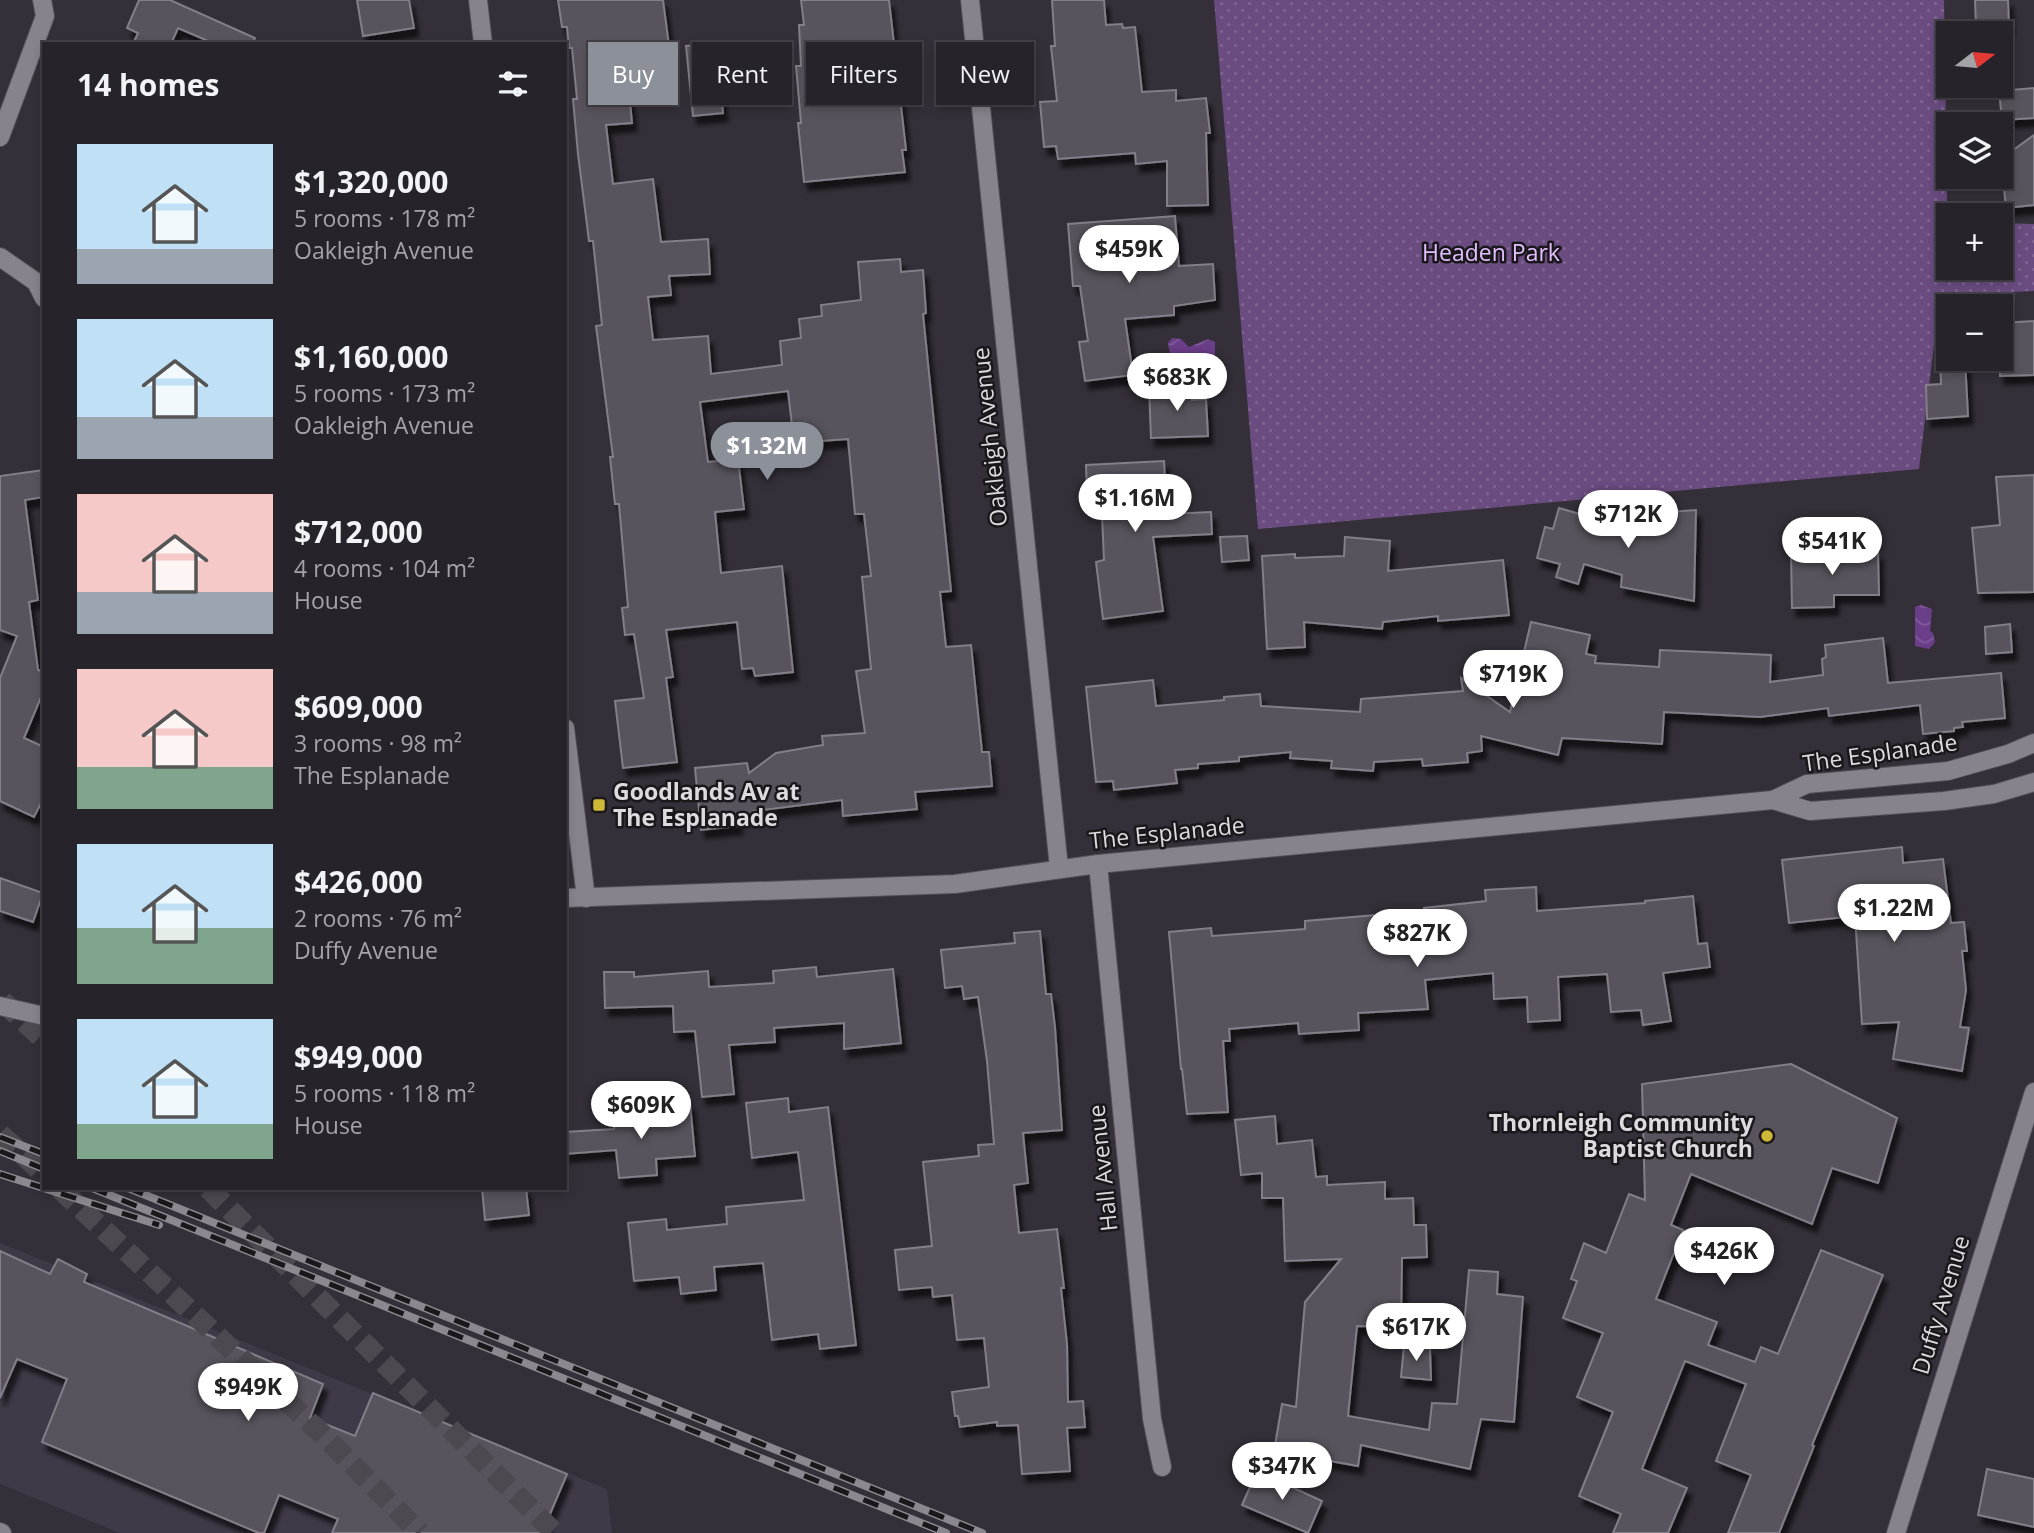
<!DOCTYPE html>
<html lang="en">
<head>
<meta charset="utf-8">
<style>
  body { margin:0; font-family:"Open Sans",sans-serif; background:#332f36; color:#f1f3f6; height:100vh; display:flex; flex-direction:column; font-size:26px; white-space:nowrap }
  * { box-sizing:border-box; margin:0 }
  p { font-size:23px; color:#a4a4a8 }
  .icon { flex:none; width:38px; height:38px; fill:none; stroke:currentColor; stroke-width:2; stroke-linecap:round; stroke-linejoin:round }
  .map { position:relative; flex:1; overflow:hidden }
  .sheet { position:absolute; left:42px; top:42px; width:525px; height:1148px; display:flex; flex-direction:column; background:#27232a; border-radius:0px; box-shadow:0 4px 10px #0003,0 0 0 2px #434047 }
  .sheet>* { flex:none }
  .guide { position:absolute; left:588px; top:42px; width:665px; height:63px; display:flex; gap:14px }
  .needle { width:46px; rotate:74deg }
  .controls { position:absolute; left:1936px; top:21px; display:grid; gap:14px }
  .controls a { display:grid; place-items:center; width:77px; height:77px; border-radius:0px; background:#27232a; box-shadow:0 4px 10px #0003,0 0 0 2px #434047; font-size:35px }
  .price { position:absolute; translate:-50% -60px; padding:0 16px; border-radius:24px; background:#fff; color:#222; font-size:23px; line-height:46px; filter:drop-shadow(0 2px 4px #0008) }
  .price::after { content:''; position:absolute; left:50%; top:42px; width:21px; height:16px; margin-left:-10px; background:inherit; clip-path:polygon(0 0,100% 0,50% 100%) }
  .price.current { background:#8c9099; color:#fff }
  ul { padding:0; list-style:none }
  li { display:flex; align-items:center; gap:21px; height:175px; padding:0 35px }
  li span { display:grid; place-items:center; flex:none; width:196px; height:140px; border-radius:0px; color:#555 }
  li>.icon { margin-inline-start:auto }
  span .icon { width:84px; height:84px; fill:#fffc; stroke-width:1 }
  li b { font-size:30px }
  h2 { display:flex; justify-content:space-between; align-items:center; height:84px; padding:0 35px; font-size:30px }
  .pill { padding:0 24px; border-radius:0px; background:#27232a; box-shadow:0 4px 10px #0003,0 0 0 2px #434047; font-size:24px; line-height:63px }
  .pill.current { background:#8c9099; color:#fff }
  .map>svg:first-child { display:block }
  .built { fill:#403947 }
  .park { fill:url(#park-dots) }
  .water { fill:url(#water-waves) }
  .building { fill:#58535c; stroke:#837e88; stroke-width:2; filter:url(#shadow) }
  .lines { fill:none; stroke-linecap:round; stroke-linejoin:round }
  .highway-tunnel { stroke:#4e4951; stroke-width:21; stroke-dasharray:21 10; stroke-linecap:butt }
  .street-casing { stroke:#524e55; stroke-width:20 }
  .secondary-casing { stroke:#524e55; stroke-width:20 }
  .street { stroke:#87828c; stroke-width:18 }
  .secondary { stroke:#87828c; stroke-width:18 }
  .rail-casing { stroke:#8c888f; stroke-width:8 }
  .rail { stroke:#1b181c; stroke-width:5; stroke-dasharray:16; stroke-linecap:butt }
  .poi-dot { fill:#ceb837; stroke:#1b181c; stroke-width:2.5 }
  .labels { text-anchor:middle; stroke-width:5; stroke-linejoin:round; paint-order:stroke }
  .park-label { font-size:23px; fill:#e1befd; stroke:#1b181c }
  .street-label { font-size:23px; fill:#dedbe0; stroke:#1b181c }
  .poi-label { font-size:23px; font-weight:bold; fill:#dedbe0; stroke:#1b181c; text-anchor:start }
</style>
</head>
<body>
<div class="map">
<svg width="2034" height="1533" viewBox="0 0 2034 1533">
  <defs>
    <pattern id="park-dots" width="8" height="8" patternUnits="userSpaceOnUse" patternTransform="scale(1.75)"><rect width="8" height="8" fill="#6a4c80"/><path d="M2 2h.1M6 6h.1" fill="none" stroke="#7f6592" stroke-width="1.8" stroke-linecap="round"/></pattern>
    <pattern id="water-waves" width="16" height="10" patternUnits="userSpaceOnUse" patternTransform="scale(1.75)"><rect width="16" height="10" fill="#6b3e8a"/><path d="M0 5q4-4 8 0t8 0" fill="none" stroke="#80599a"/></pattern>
    <filter id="shadow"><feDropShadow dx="4.5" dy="8" stdDeviation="2" flood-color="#0009"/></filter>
  </defs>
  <rect width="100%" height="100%" fill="#342f38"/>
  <!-- built -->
  <path class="built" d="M0,1243L607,1489L612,1533H120L0,1484Z"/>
  <!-- park -->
  <path class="park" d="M1214,0H1944L1948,268H2000V223L2034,224V291L1940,295L1919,469L1258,529Z"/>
  <!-- water -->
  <g class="water">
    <path d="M1172,338L1181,339L1189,347L1208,339L1215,342V357L1203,362L1171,360L1168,343Z"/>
    <path d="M1921,605L1932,609L1930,631L1933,633L1935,642L1929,649L1915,646V607Z"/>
  </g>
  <!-- building -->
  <g class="building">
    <path d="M139,0H170L255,38L252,44H215L178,28L171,44H133L138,33L127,28Z"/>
    <path d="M357,0H409L414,28L363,36Z"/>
    <path d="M558,0H663L672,69L635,72L637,90L629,91L632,123L606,125L613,184L653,179L661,242L708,239L710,274L669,276L671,295L648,297L653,340L708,336L711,374L782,365L780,341L801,338L799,319L822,316L821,305L861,300L858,262L900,259L901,272L923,270L926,313L923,314L951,591L940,592L946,647L971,645L982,752H989L992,786L915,792L917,809L843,816L842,800L754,811L755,815L737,818L738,826L701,830L695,768L747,763L749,773L776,753L823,745L822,736L865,733L856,671L871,669L862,577L871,576L864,514H855L848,439L794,443L788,391L700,402L708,462L738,459L744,509L715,512L721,573L782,566L793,672L755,676L753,668L742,669L737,622L666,630L673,677L666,678L677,762L623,768L615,701L644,698L634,634L625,635L622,608L628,607L619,504H615L610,457H613L596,326L602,325L593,241H589L578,154L573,99H577L572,48H569L567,27H562Z"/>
    <path d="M801,0H889L906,150H902L905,172L804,182L798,123H801L796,66H801L799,25H804Z"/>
    <path d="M1052,0H1104L1106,25L1122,24L1123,28L1135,27L1142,92L1176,90V101L1206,98L1210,133H1206L1208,205L1167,206V161L1136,164L1135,153L1058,159L1056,146L1044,147L1040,102L1057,101L1051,46H1055Z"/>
    <path d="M1975,0H2008L2009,25L1976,26Z"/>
    <path d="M716,43L723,113L693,116L686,46Z"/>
    <path d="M2034,88V118L2002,120L1999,91Z"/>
    <path d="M2034,135V205L2006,208L2001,159Z"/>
    <path d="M1175,216L1179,266L1213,264L1215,300L1174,306V315L1125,319L1133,375L1085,381L1079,342L1088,341L1080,286H1073L1068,224Z"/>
    <path d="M2034,321V375L2000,376V323Z"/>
    <path d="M1940,359H1965L1968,416L1927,419L1926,385L1941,384Z"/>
    <path d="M1191,385L1192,400L1206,399L1208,436L1151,438L1149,387Z"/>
    <path d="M1164,461L1167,514L1211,512L1212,534L1153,537L1163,611L1103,619L1096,562L1104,560L1101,493L1087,494L1086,465Z"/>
    <path d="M44,470V497L25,500L38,600L29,602L38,670L44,672V690L24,738L44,747V797L34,817L0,801V678L17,636L0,630V476Z"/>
    <path d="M2034,475V592L1978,593L1972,528L2000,525L1996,477Z"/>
    <path d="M1559,508L1628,528L1631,511L1654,509V513L1696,510L1694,601L1621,587L1622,575L1584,564L1578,584L1556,577L1560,564L1537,558L1545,527L1553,529Z"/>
    <path d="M1247,536L1249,560L1222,562L1220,537Z"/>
    <path d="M1345,537L1390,541L1388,571L1503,560L1509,615L1438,621V616L1383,622L1382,629L1304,622L1305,647L1267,649L1262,556L1295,554V558L1344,556Z"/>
    <path d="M1878,552L1879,595H1834V607L1792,608L1791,554Z"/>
    <path d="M1531,622L1590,635L1586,654L1596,656L1595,663L1659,667L1660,650L1771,655L1770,682L1823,675L1822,659L1826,657L1825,645L1883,638L1888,683L2001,673L2005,718L1962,722L1963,727L1954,728V731L1923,734L1920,705L1829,716L1828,708L1760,717L1664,712L1662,744L1562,738L1558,755L1481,736L1482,751L1467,753L1468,762L1423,766L1422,759L1374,762L1373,771L1331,768L1332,761L1290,758L1291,752L1239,757V761L1198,764V768L1175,770L1177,783L1114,790L1113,781L1096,782L1086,687L1153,680L1156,706L1224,700V697L1260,694L1261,706L1360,712L1361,699L1463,691L1461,678L1510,712Z"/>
    <path d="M2010,624L2012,652L1986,654L1985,627Z"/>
    <path d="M1902,847L1903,863L1943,859L1951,923L1964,922L1967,951H1962L1966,990L1960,1027L1969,1028L1962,1071L1893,1059L1899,1022L1862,1024L1855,916L1789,923L1782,860Z"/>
    <path d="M0,878L43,893L33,922L0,911Z"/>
    <path d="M1536,887L1537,911L1645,903V901L1693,896L1698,944L1707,943L1710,967L1663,973L1671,1021L1643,1025L1641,1010L1611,1012L1607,974L1558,977L1560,1020L1528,1022L1527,997L1494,999L1493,973L1425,980L1428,1009L1358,1013L1359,1030L1299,1034L1298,1023L1229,1029L1230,1041H1223L1228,1112L1187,1114L1182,1069H1181L1169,932L1211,928L1212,936L1305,929V921L1424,911V908L1486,901L1485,890Z"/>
    <path d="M1040,931L1046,994H1051L1055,1027L1062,1130L1023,1133L1028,1183L1014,1185L1019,1233L1057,1229L1064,1288H1061L1067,1344L1068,1402L1083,1401L1085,1427L1067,1428L1070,1471L1022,1474L1018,1425L997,1426V1422L960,1427L958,1416H955L952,1392L989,1387L984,1338L957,1340L952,1295L933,1297L932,1287L899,1290L895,1250L932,1246L923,1162L979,1156L978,1145L994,1144L987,1061L978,997L964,999L962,986L945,988L941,950L1015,943L1014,933Z"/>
    <path d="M816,967L817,977L893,969L901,1043L844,1049V1023L774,1028L775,1042L729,1045L734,1094L702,1097L695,1031L674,1032L673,1006L605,1008L604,972H634V977L708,971L709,987L774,983L773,971Z"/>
    <path d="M1791,1064L1897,1118L1878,1183L1832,1168L1812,1224L1691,1174L1671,1225L1683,1230L1656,1299L1717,1322L1708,1345L1755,1362L1761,1347L1778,1354L1821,1250L1883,1275L1812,1445L1814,1446L1779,1533H1728L1751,1475L1716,1461L1746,1384L1685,1361L1642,1469L1687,1488L1668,1533H1613L1621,1514L1579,1496L1613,1412L1577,1397L1603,1333L1563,1318L1577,1281L1571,1279L1584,1243L1606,1253L1629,1194L1645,1200L1642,1084Z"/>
    <path d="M788,1098L789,1112L828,1107L856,1345L820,1349L818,1334L772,1340L763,1263L714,1267L716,1290L681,1294L679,1277L634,1281L628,1223L666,1219L667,1230L727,1224L726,1207L804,1200L798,1152L752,1158L746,1103Z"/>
    <path d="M690,1103L695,1156L656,1159L657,1175L619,1178L616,1150L565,1154V1132L614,1129V1122L658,1118L657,1106Z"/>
    <path d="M1275,1116L1277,1144L1312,1140L1316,1177L1327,1176V1185L1385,1182V1199L1413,1198L1414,1225H1426L1427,1257L1402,1258L1401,1327L1357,1326L1348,1416L1429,1430L1432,1403L1457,1404L1469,1270L1498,1272L1497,1294L1523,1297L1514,1422L1481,1419L1470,1469L1361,1445L1358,1466L1274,1451L1282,1404L1296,1407L1305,1302L1341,1259L1285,1261L1283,1198H1262V1173L1241,1175L1235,1120Z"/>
    <path d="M482,1188H526L529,1215L485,1220Z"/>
    <path d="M0,1251L50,1274L58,1259L87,1274L84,1282L323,1384L310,1418L355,1436L373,1393L567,1474L542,1533H332L338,1519L279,1495L264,1533H259L42,1442L67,1379L17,1359L0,1398Z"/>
    <path d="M1404,1345L1430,1348L1431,1380L1401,1377Z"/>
    <path d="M1987,1469L2034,1479V1527L1978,1515Z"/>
    <path d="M1257,1471L1322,1501L1308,1533L1242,1505Z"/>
  </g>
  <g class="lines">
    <!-- highway-tunnel -->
    <g class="highway-tunnel">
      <path d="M2,1001L44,1040"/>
      <path d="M0,1134L44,1174"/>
      <path d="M59,1188L322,1434L420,1533"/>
      <path d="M208,1188L555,1533"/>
    </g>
    <!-- street casing -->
    <g class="street-casing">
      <g id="street">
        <path d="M478,0L483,44"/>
        <path d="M970,0L1059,868"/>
        <path d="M0,137L45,16L42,0"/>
        <path d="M0,257L36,282L44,298"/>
        <path d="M565,728L586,898"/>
        <path d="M1098,864L1152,1419L1162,1467"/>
        <path d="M0,1532L2,1533"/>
      </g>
    </g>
    <!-- secondary casing -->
    <g class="secondary-casing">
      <g id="secondary">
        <path d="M1773,800L1810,811L1944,801L1994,794L2034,782"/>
        <path d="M565,898L955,884L1098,864L1773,800L1807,784L1948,771L2008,754L2034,743"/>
        <path d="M0,1006L44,1016"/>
        <path d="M1896,1533L2034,1092"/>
      </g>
    </g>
    <!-- street -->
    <use href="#street" class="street"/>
    <!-- secondary -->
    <use href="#secondary" class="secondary"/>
    <!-- rail casing -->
    <g class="rail-casing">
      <g id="rail">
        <path d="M0,1137L44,1154"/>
        <path d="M0,1151L44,1169"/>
        <path d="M0,1174L159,1225"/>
        <path d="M92,1188L946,1533"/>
        <path d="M128,1188L982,1533"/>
      </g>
    </g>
    <!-- rail -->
    <use href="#rail" class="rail"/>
  </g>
  <!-- markers -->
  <g class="poi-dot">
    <rect x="592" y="798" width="14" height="14" rx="3.5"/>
    <circle cx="1767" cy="1136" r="7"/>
  </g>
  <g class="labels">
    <!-- park labels -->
    <g class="park-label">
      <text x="1491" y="261">Headen Park</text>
    </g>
    <!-- street labels -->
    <g class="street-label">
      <text transform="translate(990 437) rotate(-96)" y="8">Oakleigh Avenue</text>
      <text transform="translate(1880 753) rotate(-8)" y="8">The Esplanade</text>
      <text transform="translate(1167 833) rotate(-6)" y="8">The Esplanade</text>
      <text transform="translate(1103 1168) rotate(-96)" y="8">Hall Avenue</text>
      <text transform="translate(1941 1305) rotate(-73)" y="8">Duffy Avenue</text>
    </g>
    <!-- poi labels -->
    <g class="poi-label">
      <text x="613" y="800">Goodlands Av at<tspan x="613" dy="26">The Esplanade</tspan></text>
      <text x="1753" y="1131" text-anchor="end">Thornleigh Community<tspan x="1753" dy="26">Baptist Church</tspan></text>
    </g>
  </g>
</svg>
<div class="controls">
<a><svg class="needle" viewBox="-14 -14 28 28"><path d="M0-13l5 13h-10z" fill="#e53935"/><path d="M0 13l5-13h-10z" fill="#a4a4a8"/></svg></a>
<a><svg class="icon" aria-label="layers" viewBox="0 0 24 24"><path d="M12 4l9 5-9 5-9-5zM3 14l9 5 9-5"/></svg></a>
<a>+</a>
<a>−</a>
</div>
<b class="price" style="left:1129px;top:285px">$459K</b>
<b class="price" style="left:1177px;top:413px">$683K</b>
<b class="price current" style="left:767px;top:482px">$1.32M</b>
<b class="price" style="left:1135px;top:534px">$1.16M</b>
<b class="price" style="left:1628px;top:550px">$712K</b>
<b class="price" style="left:1832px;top:577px">$541K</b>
<b class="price" style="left:1513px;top:710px">$719K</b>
<b class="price" style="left:1894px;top:944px">$1.22M</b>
<b class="price" style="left:1417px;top:969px">$827K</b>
<b class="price" style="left:641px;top:1141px">$609K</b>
<b class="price" style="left:1724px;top:1287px">$426K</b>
<b class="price" style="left:1416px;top:1363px">$617K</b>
<b class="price" style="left:248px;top:1423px">$949K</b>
<b class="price" style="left:1282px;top:1502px">$347K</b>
<div class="guide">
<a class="pill current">Buy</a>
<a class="pill">Rent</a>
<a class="pill">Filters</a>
<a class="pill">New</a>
</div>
<section class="sheet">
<h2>14 homes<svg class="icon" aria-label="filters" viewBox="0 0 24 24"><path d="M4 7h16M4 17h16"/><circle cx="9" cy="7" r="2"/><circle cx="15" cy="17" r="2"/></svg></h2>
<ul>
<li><span style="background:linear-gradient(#bfe0f5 75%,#9aa5b1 0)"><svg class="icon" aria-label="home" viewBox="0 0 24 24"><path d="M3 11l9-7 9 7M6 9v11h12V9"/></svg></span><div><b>$1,320,000</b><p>5 rooms · 178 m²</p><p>Oakleigh Avenue</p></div></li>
<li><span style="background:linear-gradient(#bfe0f5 70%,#9aa5b1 0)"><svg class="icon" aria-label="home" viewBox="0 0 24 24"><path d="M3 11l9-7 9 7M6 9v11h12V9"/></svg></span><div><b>$1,160,000</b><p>5 rooms · 173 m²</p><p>Oakleigh Avenue</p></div></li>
<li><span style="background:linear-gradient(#f6c9c9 70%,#9aa5b1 0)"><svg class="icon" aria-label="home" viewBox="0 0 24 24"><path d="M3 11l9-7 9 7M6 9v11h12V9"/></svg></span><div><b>$712,000</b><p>4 rooms · 104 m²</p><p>House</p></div></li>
<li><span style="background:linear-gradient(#f6c9c9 70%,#7fa58c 0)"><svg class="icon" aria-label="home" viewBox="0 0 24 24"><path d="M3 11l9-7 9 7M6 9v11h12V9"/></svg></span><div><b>$609,000</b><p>3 rooms · 98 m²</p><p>The Esplanade</p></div></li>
<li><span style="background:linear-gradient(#bfe0f5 60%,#7fa58c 0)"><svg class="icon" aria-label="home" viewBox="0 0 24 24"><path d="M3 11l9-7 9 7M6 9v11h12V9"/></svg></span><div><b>$426,000</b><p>2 rooms · 76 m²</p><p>Duffy Avenue</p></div></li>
<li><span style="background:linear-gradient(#bfe0f5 75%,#7fa58c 0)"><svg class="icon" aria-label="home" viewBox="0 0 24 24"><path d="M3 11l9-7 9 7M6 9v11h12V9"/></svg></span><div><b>$949,000</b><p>5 rooms · 118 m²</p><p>House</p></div></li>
</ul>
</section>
</div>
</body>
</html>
